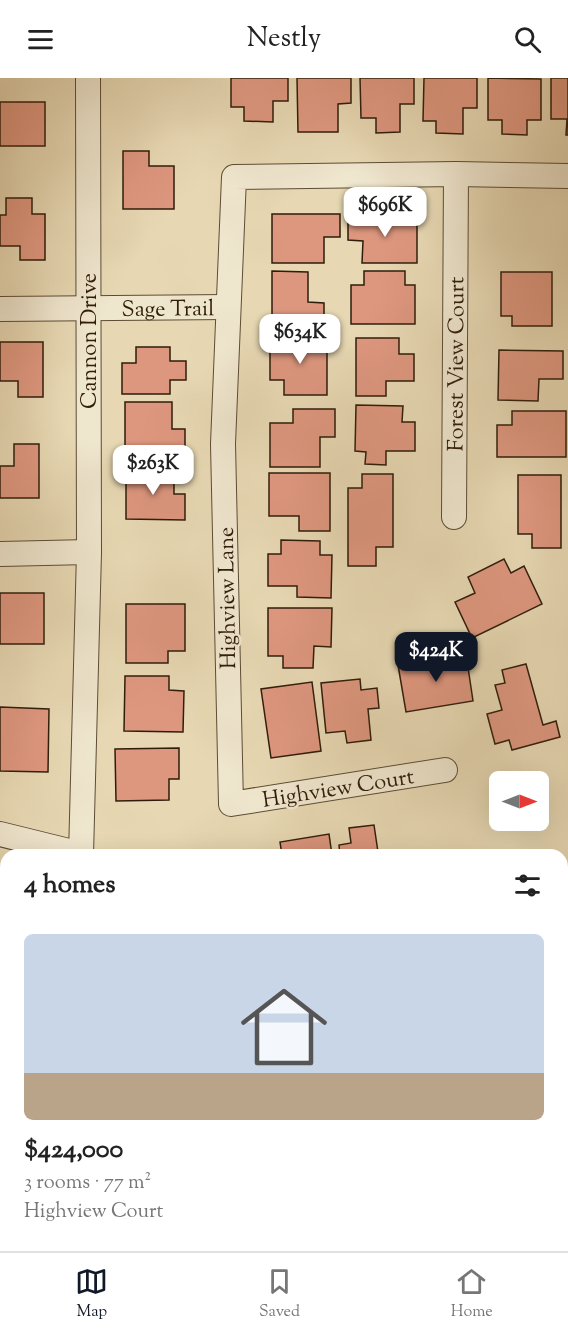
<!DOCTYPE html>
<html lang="en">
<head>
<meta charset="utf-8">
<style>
  body { margin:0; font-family:"Sorts Mill Goudy",serif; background:#f6f6f6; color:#222; height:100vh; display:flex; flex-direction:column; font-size:22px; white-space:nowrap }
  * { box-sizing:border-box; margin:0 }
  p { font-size:20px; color:#767676 }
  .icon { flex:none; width:33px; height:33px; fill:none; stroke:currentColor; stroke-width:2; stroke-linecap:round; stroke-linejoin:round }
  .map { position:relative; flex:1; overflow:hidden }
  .drawer { position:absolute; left:0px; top:771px; width:568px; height:402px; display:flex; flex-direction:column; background:#fff; border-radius:18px 18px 0 0; box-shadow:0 6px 24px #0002 }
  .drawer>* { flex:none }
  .needle { width:39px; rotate:90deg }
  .controls { position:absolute; left:489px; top:693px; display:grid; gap:12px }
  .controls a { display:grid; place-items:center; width:60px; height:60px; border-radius:9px; background:#fff; box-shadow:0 6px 24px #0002; font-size:30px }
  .price { position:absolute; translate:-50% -51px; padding:0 14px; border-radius:12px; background:#fff; color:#222; font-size:20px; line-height:39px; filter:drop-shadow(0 2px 3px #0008) }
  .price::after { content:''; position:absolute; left:50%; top:36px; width:18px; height:14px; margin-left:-9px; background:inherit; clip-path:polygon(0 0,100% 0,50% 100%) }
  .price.selected { background:#111827; color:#fff }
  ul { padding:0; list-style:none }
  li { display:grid; align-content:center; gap:12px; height:318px; padding:0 24px }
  li span { display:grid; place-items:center; height:186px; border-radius:9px; color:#555 }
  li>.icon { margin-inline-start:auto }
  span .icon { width:108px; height:108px; fill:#fffc; stroke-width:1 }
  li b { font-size:26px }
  h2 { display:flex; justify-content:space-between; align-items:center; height:72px; padding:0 24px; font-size:26px }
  header { display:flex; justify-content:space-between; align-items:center; height:78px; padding:0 24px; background:#fff; font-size:27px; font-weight:600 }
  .dock { display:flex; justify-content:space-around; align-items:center; height:84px; border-top:2px solid #e0e0e0; background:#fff; font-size:16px; color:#767676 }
  .dock a { display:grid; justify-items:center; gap:3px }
  .dock .selected { color:#111827 }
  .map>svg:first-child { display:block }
  .building { fill:#de977f; stroke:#2f1d0b; stroke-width:1.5 }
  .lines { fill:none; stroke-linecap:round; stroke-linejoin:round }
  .minor-casing { stroke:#5d4c35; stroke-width:26 }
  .minor { stroke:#efe6ce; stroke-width:24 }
  .labels { text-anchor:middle; stroke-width:5; stroke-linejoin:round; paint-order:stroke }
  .street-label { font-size:22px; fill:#2f1d0b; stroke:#efe6ce }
</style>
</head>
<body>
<header><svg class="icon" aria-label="menu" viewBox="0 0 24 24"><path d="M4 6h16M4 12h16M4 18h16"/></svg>Nestly<svg class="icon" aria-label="search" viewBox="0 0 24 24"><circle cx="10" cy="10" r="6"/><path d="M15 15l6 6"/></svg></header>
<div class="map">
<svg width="568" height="1173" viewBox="0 0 568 1173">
  <rect width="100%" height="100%" fill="#e7d8b3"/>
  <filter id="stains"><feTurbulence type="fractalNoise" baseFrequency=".00333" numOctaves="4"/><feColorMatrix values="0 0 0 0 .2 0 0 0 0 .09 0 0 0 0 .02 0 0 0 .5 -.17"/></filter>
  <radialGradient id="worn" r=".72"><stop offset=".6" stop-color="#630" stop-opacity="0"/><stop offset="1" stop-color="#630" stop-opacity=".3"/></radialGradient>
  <!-- building -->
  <g class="building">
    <path d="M231,0H288V23H273V44L244,43V29H231Z"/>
    <path d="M297,0H351V25L338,26V54H298Z"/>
    <path d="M360,0H414V26H400V54L376,55V40H361Z"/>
    <path d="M424,0H477V30H463V56L436,55V43H423Z"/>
    <path d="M488,0L541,1V42H527V57L502,56V42H488Z"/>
    <path d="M551,0H568V57H566L567,41H551Z"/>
    <rect x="0" y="24" width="45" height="44"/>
    <path d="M123,73H149V88H174V131H123Z"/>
    <path d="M6,120H32V136H45V182H20V168H0V137H6Z"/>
    <path d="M272,136H340V159H324V185H272Z"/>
    <path d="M348,137H417V185H362L363,163L348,162Z"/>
    <path d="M272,193L308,194V224L324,225V247H272Z"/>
    <path d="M364,193H405V207H415V246H351V207H364Z"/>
    <path d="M501,194H552V248H512V238H501Z"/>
    <path d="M270,260H327V317H284V302H270Z"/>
    <path d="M356,260H399V276H414V303H386V318H356Z"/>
    <path d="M0,264H43V319H18V303H0Z"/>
    <path d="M136,269H170V283H186V302H170V316H122V285H136Z"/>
    <path d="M499,272L563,273V301H539L538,323L498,322Z"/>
    <path d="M125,324H172V351H185V371H158V381H125Z"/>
    <path d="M356,327L403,328L402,344H415V373H386V387L365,386L366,374L355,373Z"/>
    <path d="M293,331H335V359H320V389H270V345H293Z"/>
    <path d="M512,333H566V379H497V347H512Z"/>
    <path d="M14,366H39V420H0V388H14Z"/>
    <path d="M126,391L174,392V416H185V442L126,441Z"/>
    <path d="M269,395H330V453H299V438H269Z"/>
    <path d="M362,396H393V469H376V488H348V410H362Z"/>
    <path d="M518,397H561V470H532V456H518Z"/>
    <path d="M281,462L320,463V477H332L331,520L297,519V508H268V476H281Z"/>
    <path d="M504,481L511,495L524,488L542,526L472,560L455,524L475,515L468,499Z"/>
    <rect x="0" y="515" width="44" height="51"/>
    <path d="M126,526H185V573H168V585H126Z"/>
    <path d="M268,530H332L331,569L314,568L313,590H283V578H268Z"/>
    <path d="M466,576L473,623L406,634L398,587Z"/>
    <path d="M526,586L543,647L556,643L560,659L512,672L509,662L495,666L487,636L502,632L495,607L505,605L502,592Z"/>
    <path d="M125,598H169V612L184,613L183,654L124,653Z"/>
    <path d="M360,601L361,612L377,610L379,630L368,631L371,662L347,665L345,653L326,655L321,605Z"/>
    <path d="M312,604L321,673L271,680L261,611Z"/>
    <path d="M0,629L49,631L48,694L0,693Z"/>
    <path d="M179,670V701H169V722L116,723L115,671Z"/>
    <path d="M374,747L378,774L393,772L394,777H340L339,767L351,765L349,750Z"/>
    <path d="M329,756L332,777H282L280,764Z"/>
    <path d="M0,795L6,797L5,845L0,843Z"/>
    <rect x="0" y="915" width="6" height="44"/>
    <rect x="0" y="1054" width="6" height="45"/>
    <path d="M4,1151L6,1167H29L30,1173H0V1152Z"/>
    <rect x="249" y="1167" width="51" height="3"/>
    <rect x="339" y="1167" width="26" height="3"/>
    <rect x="406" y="1167" width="22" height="3"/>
    <rect x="443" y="1167" width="48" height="3"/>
    <rect x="505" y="1167" width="52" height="2"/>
  </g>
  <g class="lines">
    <!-- minor casing -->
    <g class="minor-casing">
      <g id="minor">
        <path id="s1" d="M0,231L228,229"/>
        <path id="s2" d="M454,439L456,96"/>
        <path d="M0,476L89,474"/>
        <path d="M445,692L231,726L223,366L234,99L456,96L568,98"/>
        <path d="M0,756L81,776"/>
        <path d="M81,777L89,474L88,0"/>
        <path d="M562,973H568"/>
        <path d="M0,1012H6"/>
        <path d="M77,1173L78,1167"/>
      </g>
    </g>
    <!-- minor -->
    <use href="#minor" class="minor"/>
  </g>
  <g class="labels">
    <!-- street labels -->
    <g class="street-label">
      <text dy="8" stroke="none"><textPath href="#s1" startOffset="168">Sage Trail</textPath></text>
      <text transform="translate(88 263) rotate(-90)" y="8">Cannon Drive</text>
      <text dy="8" stroke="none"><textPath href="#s2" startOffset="153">Forest View Court</textPath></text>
      <text transform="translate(226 520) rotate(-91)" y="8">Highview Lane</text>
      <text transform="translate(338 709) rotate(-9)" y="8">Highview Court</text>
    </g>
  </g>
  <rect width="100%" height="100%" filter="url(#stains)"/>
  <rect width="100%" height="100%" fill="url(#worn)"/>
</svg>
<div class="controls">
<a><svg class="needle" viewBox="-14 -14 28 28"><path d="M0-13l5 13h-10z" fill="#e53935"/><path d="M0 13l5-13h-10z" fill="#767676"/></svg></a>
</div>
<b class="price" style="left:385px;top:160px">$696K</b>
<b class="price" style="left:300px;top:287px">$634K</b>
<b class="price" style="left:153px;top:418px">$263K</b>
<b class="price selected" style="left:436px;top:605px">$424K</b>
<section class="drawer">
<h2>4 homes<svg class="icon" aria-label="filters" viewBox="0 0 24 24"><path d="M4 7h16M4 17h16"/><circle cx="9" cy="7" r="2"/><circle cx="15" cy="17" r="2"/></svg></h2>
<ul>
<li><span style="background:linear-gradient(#c9d6e8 75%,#b9a48a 0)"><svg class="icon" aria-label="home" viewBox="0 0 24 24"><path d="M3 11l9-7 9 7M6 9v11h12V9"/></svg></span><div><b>$424,000</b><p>3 rooms · 77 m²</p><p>Highview Court</p></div></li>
</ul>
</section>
</div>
<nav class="dock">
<a class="selected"><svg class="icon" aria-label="map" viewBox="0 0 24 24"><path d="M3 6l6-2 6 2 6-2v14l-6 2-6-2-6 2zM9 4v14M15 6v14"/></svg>Map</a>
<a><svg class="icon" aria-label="saved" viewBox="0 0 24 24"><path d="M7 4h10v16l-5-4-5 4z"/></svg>Saved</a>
<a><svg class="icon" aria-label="home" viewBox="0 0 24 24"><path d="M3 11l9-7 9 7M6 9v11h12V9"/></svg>Home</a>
</nav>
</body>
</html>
